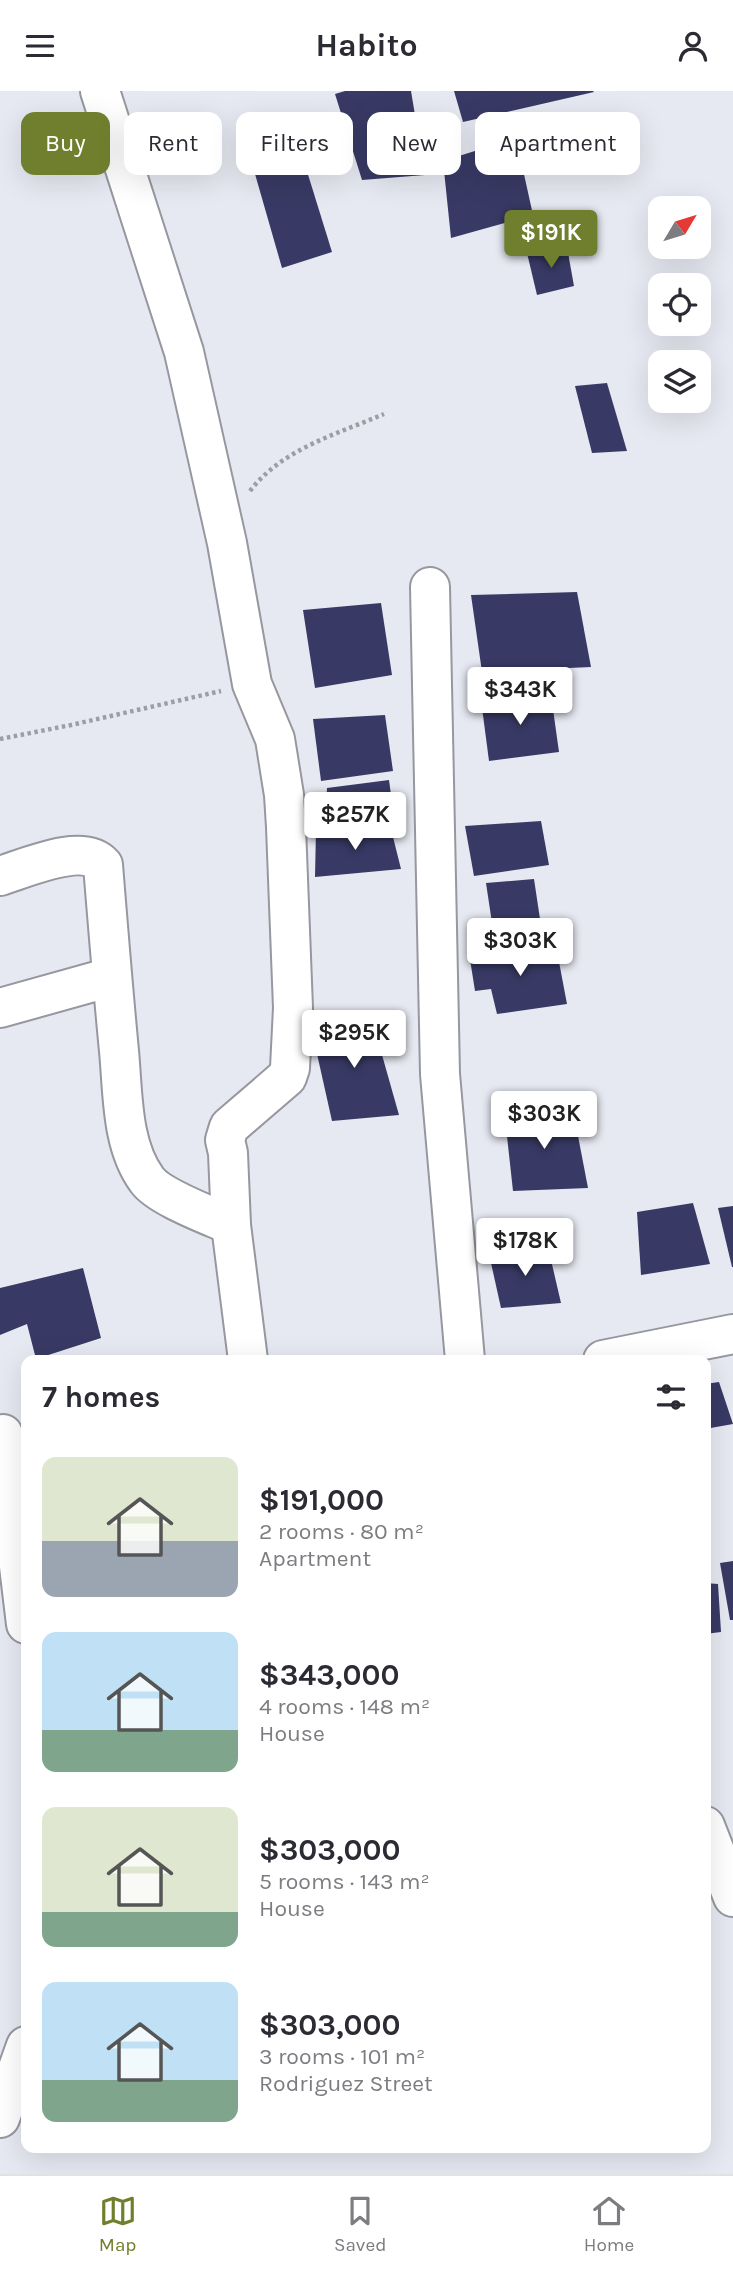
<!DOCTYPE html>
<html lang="en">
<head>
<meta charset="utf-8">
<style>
  body { margin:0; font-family:Karla,sans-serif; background:#f2f2f3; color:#2b2b33; height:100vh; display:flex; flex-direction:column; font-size:26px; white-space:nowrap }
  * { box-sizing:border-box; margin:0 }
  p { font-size:23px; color:#7c7c81 }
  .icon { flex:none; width:38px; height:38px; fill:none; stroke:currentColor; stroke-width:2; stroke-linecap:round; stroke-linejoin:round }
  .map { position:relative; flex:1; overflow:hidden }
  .drawer { position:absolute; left:21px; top:1264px; width:690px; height:798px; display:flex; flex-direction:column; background:#fff; border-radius:14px; box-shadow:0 7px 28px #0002 }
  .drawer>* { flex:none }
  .top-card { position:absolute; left:21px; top:21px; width:691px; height:63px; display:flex; gap:14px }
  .needle { width:46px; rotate:52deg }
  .buttons { position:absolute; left:648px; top:105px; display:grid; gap:14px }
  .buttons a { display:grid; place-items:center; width:63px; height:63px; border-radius:14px; background:#fff; box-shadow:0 7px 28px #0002; font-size:35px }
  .price { position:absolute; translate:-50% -60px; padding:0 16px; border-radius:7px; background:#fff; color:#222; font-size:23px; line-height:46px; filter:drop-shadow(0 2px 4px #0008) }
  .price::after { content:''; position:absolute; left:50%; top:42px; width:21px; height:16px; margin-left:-10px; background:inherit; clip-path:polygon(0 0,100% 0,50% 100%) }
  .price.active { background:#6f7f2d; color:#fff }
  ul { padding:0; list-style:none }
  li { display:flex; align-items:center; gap:21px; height:175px; padding:0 21px }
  li span { display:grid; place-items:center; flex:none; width:196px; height:140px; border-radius:14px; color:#555 }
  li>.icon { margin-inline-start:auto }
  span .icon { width:84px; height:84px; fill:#fffc; stroke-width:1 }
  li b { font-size:30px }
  h2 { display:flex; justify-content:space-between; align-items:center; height:84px; padding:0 21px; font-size:30px }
  .tag { padding:0 24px; border-radius:14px; background:#fff; box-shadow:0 7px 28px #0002; font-size:24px; line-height:63px }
  .tag.active { background:#6f7f2d; color:#fff }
  header { display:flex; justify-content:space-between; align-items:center; height:91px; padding:0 21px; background:#fff; font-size:32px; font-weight:700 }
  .menu { display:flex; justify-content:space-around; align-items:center; height:98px; border-top:2px solid #e1e1e2; background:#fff; font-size:19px; color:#7c7c81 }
  .menu a { display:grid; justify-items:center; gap:4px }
  .menu .active { color:#6f7f2d }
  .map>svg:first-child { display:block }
  .building { fill:#383a65 }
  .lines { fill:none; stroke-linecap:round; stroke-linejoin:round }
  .minor-casing { stroke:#96979f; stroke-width:42 }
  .path { stroke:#9d9ea5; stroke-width:4.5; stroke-dasharray:3.5 3.5; stroke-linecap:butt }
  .minor { stroke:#fff; stroke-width:38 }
</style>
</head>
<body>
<header><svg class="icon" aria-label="menu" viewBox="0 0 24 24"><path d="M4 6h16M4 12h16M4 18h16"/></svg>Habito<svg class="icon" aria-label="person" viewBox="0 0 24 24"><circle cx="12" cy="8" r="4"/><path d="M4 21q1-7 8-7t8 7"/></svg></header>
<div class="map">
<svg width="733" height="2083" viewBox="0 0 733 2083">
  <rect width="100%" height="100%" fill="#e7e9f2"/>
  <!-- building -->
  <g class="building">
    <path d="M345,0H411L425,84L362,89L335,3Z"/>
    <path d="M454,0H593L594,1L463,31Z"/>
    <path d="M516,47L533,124L451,147L443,70Z"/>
    <path d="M297,48L332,161L282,177L247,55Z"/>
    <path d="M567,156L574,195L537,204L527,162Z"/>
    <path d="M607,292L627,360L592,362L575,295Z"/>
    <path d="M577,501L591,576L482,581L471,504Z"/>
    <path d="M381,512L392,584L315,597L303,519Z"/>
    <path d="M551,604L559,661L489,670L481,609Z"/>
    <path d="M385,624L393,680L321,690L313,628Z"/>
    <path d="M389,689L394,726L325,731L327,697Z"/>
    <path d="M541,730L549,774L474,785L465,735Z"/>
    <path d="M316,738H391L401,778L315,786Z"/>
    <path d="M534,788L540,828L492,832L486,792Z"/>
    <path d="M556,855L567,913L497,923L491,898L475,900L469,862Z"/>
    <path d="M371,925L399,1024L332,1030L311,936Z"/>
    <path d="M504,1018L574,1024L588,1097L513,1100Z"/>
    <path d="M693,1112L710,1173L641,1184L637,1121Z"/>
    <path d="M733,1115V1176H732L718,1117Z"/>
    <path d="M548,1156L561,1212L501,1217L489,1163Z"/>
    <path d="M83,1177L101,1247L36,1268L27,1233L0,1244V1197Z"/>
    <path d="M719,1291L733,1333L705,1338V1293Z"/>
    <path d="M733,1470V1529H730L720,1472Z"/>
    <path d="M705,1492L718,1493L721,1541L705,1543Z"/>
  </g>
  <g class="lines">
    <!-- minor casing -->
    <g class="minor-casing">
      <g id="minor">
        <path d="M100,0L184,261L227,452L252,593L275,648L284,704L286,736L293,917L290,977L287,986L229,1036L225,1049L228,1062L231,1134L248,1269"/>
        <path d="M430,496L440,983L465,1269"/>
        <path d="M0,785C26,777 83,751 103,774C108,836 113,898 119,960C123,1002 121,1054 147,1089C159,1106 211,1125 231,1134"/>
        <path d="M0,917L111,886"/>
        <path d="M603,1269L733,1243"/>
        <path d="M3,1343L26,1533"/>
        <path d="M705,1735L733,1806"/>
        <path d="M0,2027L26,1955"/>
      </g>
    </g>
    <!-- path -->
    <g class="path">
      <path d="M250,400C282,358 337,343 384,323"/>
      <path d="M0,648L71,634L221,600"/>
    </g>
    <!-- minor -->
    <use href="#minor" class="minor"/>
  </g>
</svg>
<div class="buttons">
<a><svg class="needle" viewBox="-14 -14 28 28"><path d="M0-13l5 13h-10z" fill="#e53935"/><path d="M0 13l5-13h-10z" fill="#7c7c81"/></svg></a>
<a><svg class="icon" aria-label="locate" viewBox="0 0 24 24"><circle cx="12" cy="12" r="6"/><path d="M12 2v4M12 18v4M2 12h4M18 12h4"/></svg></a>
<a><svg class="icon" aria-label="layers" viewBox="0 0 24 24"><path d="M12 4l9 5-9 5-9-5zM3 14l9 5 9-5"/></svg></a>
</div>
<b class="price active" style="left:551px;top:179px">$191K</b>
<b class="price" style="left:520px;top:636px">$343K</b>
<b class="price" style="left:355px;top:761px">$257K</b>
<b class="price" style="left:520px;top:887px">$303K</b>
<b class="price" style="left:354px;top:979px">$295K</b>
<b class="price" style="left:544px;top:1060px">$303K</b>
<b class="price" style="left:525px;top:1187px">$178K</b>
<div class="top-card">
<a class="tag active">Buy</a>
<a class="tag">Rent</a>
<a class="tag">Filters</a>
<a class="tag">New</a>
<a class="tag">Apartment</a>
</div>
<section class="drawer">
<h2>7 homes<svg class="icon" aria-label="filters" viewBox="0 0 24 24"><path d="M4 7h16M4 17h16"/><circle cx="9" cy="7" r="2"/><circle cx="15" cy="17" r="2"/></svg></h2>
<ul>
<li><span style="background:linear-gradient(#dfe7d0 60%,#9aa5b1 0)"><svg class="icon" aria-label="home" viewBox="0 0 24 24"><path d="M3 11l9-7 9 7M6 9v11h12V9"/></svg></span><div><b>$191,000</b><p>2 rooms · 80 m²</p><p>Apartment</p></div></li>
<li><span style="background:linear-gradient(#bfe0f5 70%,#7fa58c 0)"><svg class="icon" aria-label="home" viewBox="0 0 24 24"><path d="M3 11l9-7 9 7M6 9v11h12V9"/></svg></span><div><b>$343,000</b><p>4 rooms · 148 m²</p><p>House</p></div></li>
<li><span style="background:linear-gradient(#dfe7d0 75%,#7fa58c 0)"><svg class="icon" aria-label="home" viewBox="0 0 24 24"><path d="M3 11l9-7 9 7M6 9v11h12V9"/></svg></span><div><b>$303,000</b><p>5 rooms · 143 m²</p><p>House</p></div></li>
<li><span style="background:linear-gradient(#bfe0f5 70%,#7fa58c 0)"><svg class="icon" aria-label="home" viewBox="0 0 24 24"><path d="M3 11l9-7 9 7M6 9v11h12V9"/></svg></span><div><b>$303,000</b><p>3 rooms · 101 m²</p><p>Rodriguez Street</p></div></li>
</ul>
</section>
</div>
<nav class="menu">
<a class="active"><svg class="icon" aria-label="map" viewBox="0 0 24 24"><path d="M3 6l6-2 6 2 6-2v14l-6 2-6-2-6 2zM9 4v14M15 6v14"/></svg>Map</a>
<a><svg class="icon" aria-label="saved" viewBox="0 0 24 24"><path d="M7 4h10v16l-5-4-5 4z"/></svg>Saved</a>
<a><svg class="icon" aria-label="home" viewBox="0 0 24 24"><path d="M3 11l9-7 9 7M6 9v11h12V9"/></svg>Home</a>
</nav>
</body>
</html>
